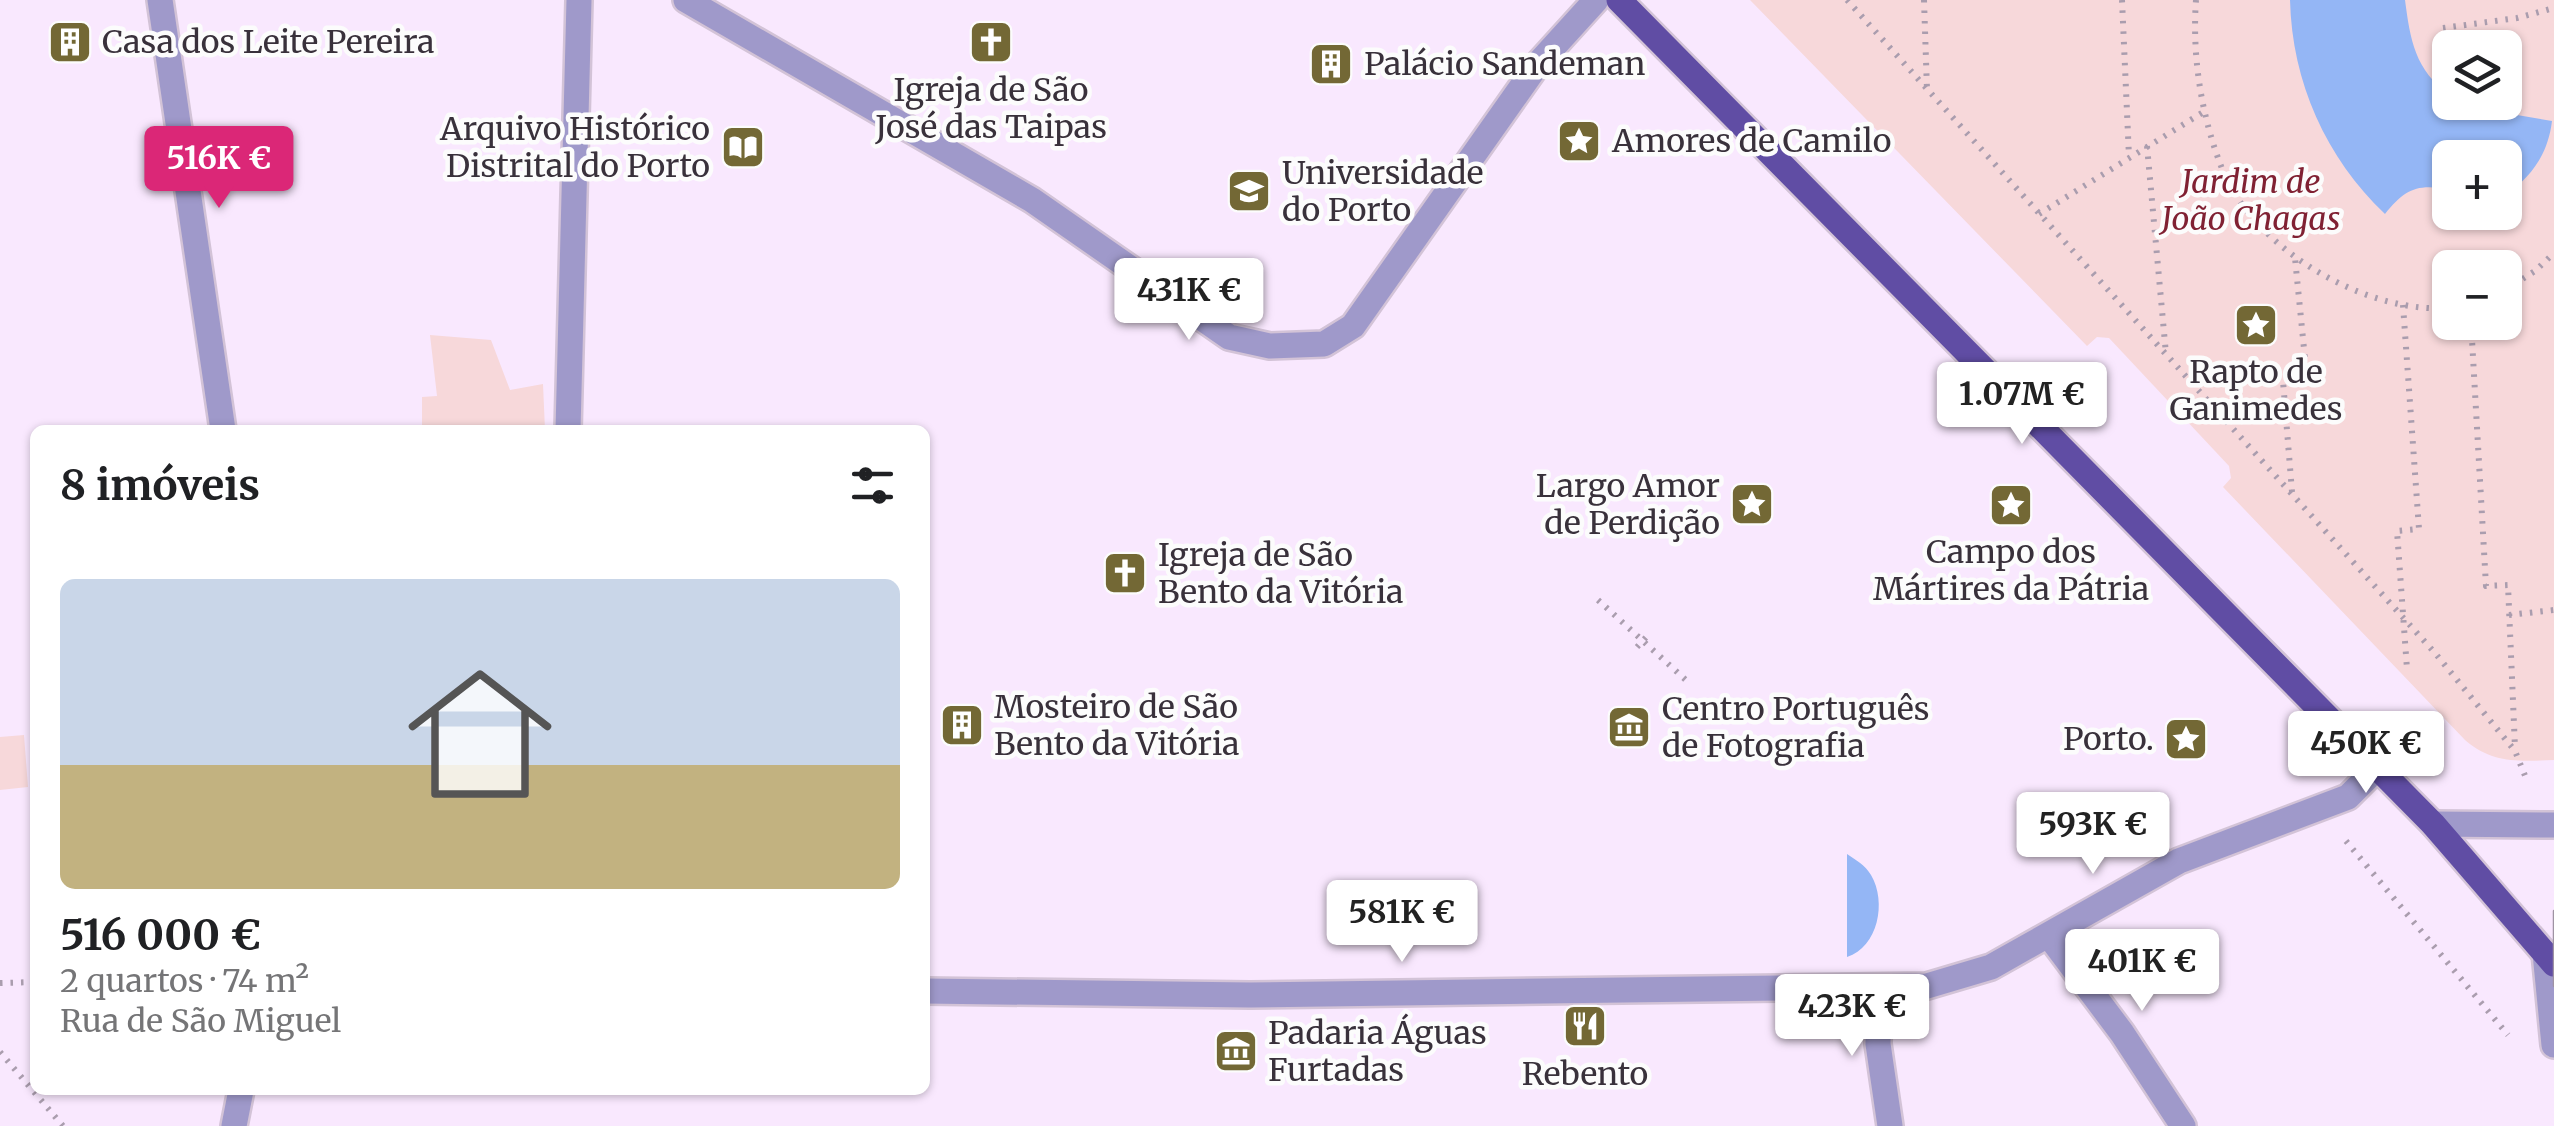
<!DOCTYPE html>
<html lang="pt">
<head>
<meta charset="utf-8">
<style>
  body { margin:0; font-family:Merriweather,serif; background:#f6f6f6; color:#202124; height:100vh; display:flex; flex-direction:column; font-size:38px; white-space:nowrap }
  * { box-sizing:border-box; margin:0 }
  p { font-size:32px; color:#757577 }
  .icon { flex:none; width:55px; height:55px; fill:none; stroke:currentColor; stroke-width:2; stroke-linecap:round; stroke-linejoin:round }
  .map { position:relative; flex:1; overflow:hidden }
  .details { position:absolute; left:30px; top:425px; width:900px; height:670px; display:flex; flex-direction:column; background:#fff; border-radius:15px; box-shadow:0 2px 8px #0004 }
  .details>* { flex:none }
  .tools { position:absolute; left:2432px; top:30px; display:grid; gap:20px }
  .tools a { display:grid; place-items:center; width:90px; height:90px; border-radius:15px; background:#fff; box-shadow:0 2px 8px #0004; font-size:50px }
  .price { position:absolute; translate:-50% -85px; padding:0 22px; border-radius:10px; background:#fff; color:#222; font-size:32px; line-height:65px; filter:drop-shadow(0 2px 5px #0008) }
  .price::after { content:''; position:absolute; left:50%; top:60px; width:30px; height:22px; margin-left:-15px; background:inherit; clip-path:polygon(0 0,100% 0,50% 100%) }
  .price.active { background:#db2777; color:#fff }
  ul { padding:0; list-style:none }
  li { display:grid; align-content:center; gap:20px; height:530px; padding:0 30px }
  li+li { border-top:2px solid #e0e0e0 }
  li span { display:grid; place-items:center; height:310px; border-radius:15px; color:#555 }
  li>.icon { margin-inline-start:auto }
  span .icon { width:180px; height:180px; fill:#fffc; stroke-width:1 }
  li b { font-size:42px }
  h2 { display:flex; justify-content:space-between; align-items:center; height:120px; padding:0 30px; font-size:42px }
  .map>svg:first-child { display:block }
  .green { fill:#f7d8da; fill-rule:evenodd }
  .water { fill:#94b6f5 }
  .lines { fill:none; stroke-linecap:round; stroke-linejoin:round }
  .minor-casing { stroke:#d3c3d7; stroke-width:30 }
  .major-casing { stroke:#d3c3d7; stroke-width:30 }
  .path { stroke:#aa9dae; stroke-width:6; stroke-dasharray:2.5 8; stroke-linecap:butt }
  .minor { stroke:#9f99ca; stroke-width:25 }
  .major { stroke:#604da4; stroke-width:25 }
  .tram { stroke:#9f93a3; stroke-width:2.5 }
  .labels { text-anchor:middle; stroke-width:9; stroke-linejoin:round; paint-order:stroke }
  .poi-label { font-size:32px; fill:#39313b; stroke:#fcfcfc; text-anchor:start }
  .park-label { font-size:32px; font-style:italic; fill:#802133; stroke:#fcfcfc }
</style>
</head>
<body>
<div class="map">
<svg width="2554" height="1126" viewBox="0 0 2554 1126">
  <rect width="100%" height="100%" fill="#f9e8fe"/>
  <!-- green -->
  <g class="green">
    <path d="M1750,0H2554V760C2518,761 2493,764 2465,740L2223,487L2231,478L2229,466L2109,338L2097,337L2087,346ZM2450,48H2505V102H2450ZM2450,158H2505V212H2450ZM2450,268H2505V322H2450Z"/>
    <path d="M430,335L491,340L510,390L543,384L545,430H422V397L437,396Z"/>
    <path d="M24,735L28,787L0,790V737Z"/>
  </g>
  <!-- water -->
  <g class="water">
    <path d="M2290,0H2405C2410,38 2415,72 2450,94V102L2465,103L2476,108L2552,121C2548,154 2532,176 2505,196V158H2450V190C2418,183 2405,189 2385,214C2326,158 2292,82 2290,0Z"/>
    <path d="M1847,854C1856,860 1865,865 1871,875C1887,902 1878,947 1847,957Z"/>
  </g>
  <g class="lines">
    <!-- minor casing -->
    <g class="minor-casing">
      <g id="minor">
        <path d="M160,0L223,430"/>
        <path d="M686,0L1032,200L1229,337L1270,346L1324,344L1353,326L1537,65L1596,0"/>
        <path d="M568,430L579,0"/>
        <path d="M2433,824L2554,825"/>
        <path d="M2050,937L2122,1033L2183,1126"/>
        <path d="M2545,953L2554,1045"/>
        <path d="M1879,988L1878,1044L1890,1126"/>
        <path d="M925,991L1250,995L1927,986L1991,967L2179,861L2348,797L2377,768"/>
        <path d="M234,1126L241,1090"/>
      </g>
    </g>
    <!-- major casing -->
    <g class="major-casing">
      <path id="major" d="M1619,0L2433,824L2554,964"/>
    </g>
    <!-- path -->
    <g class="path">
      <path d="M1847,0L2435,653L2515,751L2526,778"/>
      <path d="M1924,0L1927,90"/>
      <path d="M2122,0L2129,157"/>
      <path d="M2196,0C2192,56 2201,114 2221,166C2252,248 2364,314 2450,308"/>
      <path d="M2443,28L2517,18L2554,8"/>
      <path d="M2147,146L2166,354"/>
      <path d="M2039,214L2205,111"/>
      <path d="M2505,290L2535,271L2554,253"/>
      <path d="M2403,305L2419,529L2397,531L2407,669"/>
      <path d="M2471,322L2486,586L2508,585L2515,748"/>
      <path d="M2292,492L2283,381L2307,379L2295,258"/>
      <path d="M1598,600L1688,682"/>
      <path d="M2509,615L2554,610"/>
      <path d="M1637,647L1649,634"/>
      <path d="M2346,841L2508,1035"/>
      <path d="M0,983L35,982"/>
      <path d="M0,1052L63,1126"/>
    </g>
    <!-- minor -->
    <use href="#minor" class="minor"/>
    <!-- major -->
    <use href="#major" class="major"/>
    <!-- tram -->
    <path class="tram" d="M2554,911V986"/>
  </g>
  <!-- icons -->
  <defs>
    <g id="building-square" transform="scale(2.25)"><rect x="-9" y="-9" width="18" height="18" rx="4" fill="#736835" stroke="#fcfcfc"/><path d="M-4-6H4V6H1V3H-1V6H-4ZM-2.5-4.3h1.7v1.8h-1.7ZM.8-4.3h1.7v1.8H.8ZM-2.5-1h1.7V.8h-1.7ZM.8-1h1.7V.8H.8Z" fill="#fff"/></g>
    <g id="church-square" transform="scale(2.25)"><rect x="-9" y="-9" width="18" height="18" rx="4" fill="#736835" stroke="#fcfcfc"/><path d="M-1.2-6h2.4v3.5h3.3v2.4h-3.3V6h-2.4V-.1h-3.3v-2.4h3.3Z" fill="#fff"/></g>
    <g id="sight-square" transform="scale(2.25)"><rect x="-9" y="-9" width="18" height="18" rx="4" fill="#736835" stroke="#fcfcfc"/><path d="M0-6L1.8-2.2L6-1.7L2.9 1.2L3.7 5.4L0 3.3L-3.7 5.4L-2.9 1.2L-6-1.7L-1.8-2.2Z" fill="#fff"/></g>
    <g id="library-square" transform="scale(2.25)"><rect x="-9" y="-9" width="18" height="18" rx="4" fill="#736835" stroke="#fcfcfc"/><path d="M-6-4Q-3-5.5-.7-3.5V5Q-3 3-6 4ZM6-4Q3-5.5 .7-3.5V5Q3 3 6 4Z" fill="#fff"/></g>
    <g id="university-square" transform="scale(2.25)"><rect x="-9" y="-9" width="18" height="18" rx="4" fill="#736835" stroke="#fcfcfc"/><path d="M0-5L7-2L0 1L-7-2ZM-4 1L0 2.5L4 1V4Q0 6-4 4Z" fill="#fff"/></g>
    <g id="museum-square" transform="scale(2.25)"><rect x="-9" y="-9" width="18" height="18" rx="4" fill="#736835" stroke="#fcfcfc"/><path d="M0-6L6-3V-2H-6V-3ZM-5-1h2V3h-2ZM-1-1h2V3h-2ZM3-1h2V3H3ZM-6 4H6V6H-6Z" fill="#fff"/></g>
    <g id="restaurant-square" transform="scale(2.25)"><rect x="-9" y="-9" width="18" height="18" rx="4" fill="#736835" stroke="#fcfcfc"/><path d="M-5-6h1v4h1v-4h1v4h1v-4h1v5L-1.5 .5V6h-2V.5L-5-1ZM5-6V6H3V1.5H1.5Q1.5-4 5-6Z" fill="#fff"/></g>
  </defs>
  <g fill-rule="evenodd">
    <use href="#building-square" x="70" y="42"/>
    <use href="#church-square" x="991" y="42"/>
    <use href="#building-square" x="1331" y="64"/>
    <use href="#sight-square" x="1579" y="141"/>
    <use href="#library-square" x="743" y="147"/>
    <use href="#university-square" x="1249" y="191"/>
    <use href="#sight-square" x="2256" y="325"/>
    <use href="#sight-square" x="1752" y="504"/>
    <use href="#sight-square" x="2011" y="505"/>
    <use href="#church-square" x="1125" y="573"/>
    <use href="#building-square" x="962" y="725"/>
    <use href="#museum-square" x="1629" y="727"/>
    <use href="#sight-square" x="2186" y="739"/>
    <use href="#restaurant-square" x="1585" y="1026"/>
    <use href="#museum-square" x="1236" y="1051"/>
  </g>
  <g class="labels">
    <!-- poi labels -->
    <g class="poi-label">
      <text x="102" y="53">Casa dos Leite Pereira</text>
      <text x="1364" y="75">Palácio Sandeman</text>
      <text x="991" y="101" text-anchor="middle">Igreja de São<tspan x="991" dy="37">José das Taipas</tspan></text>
      <text x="710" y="140" text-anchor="end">Arquivo Histórico<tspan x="710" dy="37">Distrital do Porto</tspan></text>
      <text x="1612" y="152">Amores de Camilo</text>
      <text x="1282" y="184">Universidade<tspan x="1282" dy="37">do Porto</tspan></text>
      <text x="2256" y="383" text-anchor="middle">Rapto de<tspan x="2256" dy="37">Ganimedes</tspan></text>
      <text x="1720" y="497" text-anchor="end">Largo Amor<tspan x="1720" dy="37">de Perdição</tspan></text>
      <text x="2011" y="563" text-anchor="middle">Campo dos<tspan x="2011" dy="37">Mártires da Pátria</tspan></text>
      <text x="1158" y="566">Igreja de São<tspan x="1158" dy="37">Bento da Vitória</tspan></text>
      <text x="994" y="718">Mosteiro de São<tspan x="994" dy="37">Bento da Vitória</tspan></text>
      <text x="1662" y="720">Centro Português<tspan x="1662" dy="37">de Fotografia</tspan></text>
      <text x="2154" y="750" text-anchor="end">Porto.</text>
      <text x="1268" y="1044">Padaria Águas<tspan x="1268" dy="37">Furtadas</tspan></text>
      <text x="1585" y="1085" text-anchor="middle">Rebento</text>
    </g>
    <!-- park labels -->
    <g class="park-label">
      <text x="2251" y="193">Jardim de<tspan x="2251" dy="37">João Chagas</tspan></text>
    </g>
  </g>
</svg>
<div class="tools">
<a><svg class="icon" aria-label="layers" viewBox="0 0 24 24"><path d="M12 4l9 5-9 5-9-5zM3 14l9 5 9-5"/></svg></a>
<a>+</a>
<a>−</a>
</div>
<b class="price active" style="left:219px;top:211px">516K €</b>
<b class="price" style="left:1189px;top:343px">431K €</b>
<b class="price" style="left:2022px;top:447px">1.07M €</b>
<b class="price" style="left:2366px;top:796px">450K €</b>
<b class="price" style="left:2093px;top:877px">593K €</b>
<b class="price" style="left:1402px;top:965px">581K €</b>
<b class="price" style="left:2142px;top:1014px">401K €</b>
<b class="price" style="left:1852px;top:1059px">423K €</b>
<section class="details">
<h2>8 imóveis<svg class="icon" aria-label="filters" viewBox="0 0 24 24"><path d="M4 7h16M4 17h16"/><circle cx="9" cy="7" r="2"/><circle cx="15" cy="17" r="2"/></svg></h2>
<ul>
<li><span style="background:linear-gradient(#c9d6e8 60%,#c2b280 0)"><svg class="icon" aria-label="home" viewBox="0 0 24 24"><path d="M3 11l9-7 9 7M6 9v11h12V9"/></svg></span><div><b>516 000 €</b><p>2 quartos · 74 m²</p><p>Rua de São Miguel</p></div></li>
</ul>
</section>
</div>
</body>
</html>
